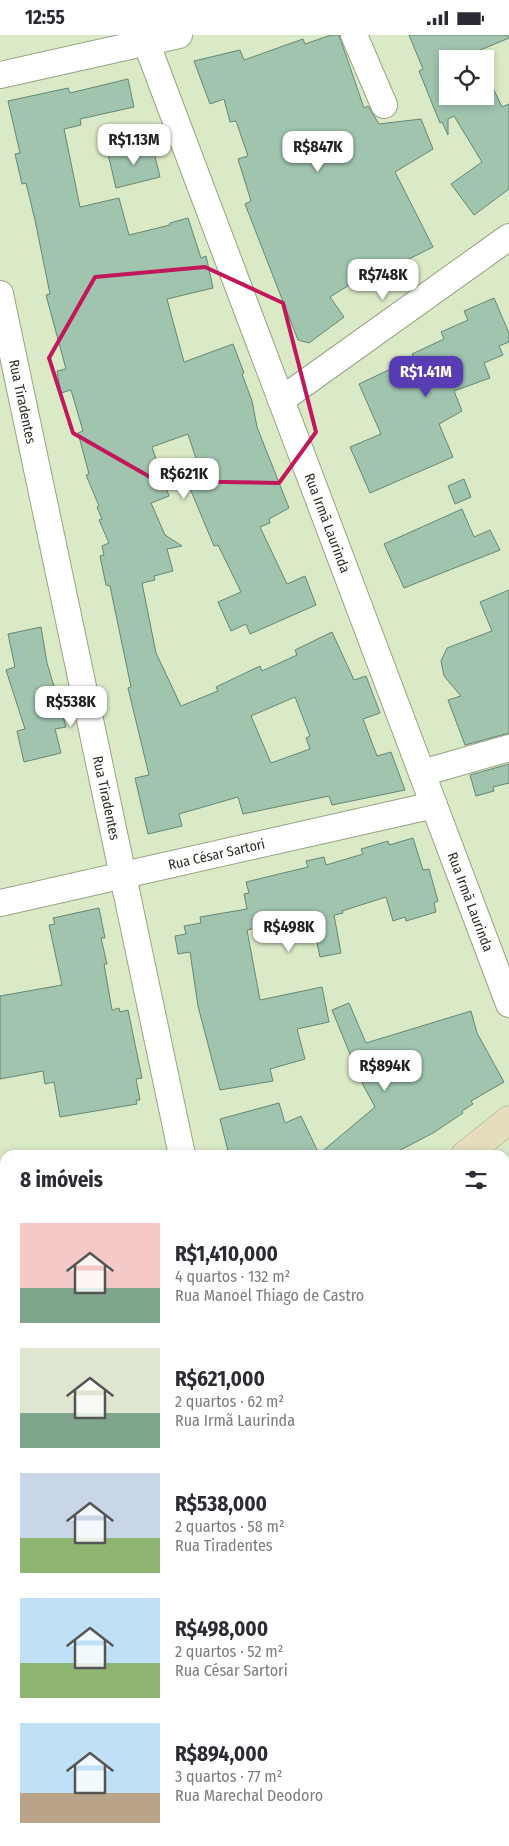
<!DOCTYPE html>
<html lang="pt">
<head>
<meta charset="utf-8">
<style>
  body { margin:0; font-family:"Fira Sans Condensed",sans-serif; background:#f7f7f7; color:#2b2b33; height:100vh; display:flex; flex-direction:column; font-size:19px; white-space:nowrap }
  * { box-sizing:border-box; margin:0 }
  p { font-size:16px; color:#7c7c81 }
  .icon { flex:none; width:28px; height:28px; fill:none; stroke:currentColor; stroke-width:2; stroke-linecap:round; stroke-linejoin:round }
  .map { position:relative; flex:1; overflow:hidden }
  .drawer { position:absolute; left:0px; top:1115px; width:510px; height:696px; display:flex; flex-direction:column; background:#fff; border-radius:15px 15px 0 0; box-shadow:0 2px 8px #0003 }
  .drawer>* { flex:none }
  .buttons { position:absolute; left:439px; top:15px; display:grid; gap:10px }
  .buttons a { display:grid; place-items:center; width:55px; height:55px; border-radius:0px; background:#fff; box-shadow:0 2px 8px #0003; font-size:25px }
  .price { position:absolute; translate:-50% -42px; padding:0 11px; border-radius:10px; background:#fff; color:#222; font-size:16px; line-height:32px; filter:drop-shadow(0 1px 2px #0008) }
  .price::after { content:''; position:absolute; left:50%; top:30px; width:15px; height:11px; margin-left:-8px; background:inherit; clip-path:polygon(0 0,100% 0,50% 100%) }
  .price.selected { background:#573cb4; color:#fff }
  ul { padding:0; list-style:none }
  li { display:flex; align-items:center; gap:15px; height:125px; padding:0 20px }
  li span { display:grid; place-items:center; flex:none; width:140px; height:100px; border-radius:0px; color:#555 }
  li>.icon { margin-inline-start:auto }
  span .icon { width:60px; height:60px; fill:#fffc; stroke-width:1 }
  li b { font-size:21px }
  h2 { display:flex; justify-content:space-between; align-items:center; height:60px; padding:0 20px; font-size:21px }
  .status { display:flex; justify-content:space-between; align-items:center; height:35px; padding:0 25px; background:#fff; direction:ltr }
  .status svg { height:14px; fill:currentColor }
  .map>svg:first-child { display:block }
  .built { fill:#cddeb5 }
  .building { fill:#a0c4ae; stroke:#658773; fill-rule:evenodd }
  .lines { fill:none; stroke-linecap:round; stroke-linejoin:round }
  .service-casing { stroke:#96a483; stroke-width:15 }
  .minor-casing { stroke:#96a483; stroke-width:28 }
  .tertiary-casing { stroke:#96a483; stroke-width:29 }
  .secondary-casing { stroke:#96a483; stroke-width:29 }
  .service { stroke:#fff; stroke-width:14 }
  .minor { stroke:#fff; stroke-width:26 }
  .tertiary { stroke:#fff; stroke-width:28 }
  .secondary { stroke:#e5ddbc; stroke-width:28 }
  .marked { fill:none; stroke:#c2185b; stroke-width:4; stroke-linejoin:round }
  .labels { text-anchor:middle; stroke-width:4; stroke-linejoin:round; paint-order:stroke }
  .street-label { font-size:14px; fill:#2b3023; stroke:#fff }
</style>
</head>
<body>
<div class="status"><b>12:55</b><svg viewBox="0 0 49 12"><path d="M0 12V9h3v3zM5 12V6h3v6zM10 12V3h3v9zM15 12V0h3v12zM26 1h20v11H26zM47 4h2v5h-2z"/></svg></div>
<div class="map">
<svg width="509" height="1811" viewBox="0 0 509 1811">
  <rect width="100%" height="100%" fill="#dae9c6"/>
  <!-- built -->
  <path class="built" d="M509,1124V1811H507L504,1806L505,1127Z"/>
  <!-- building -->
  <g class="building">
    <path d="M331,0H339L364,73L368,71L379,89L421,84L433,114L395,137L433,212L373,242L370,237L330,262L344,282L309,308L298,305L245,169L251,166L238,124L248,121L236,86L230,87L224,64L210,69L194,26L240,15L244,25L303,4L305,9Z"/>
    <path d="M409,0H509V3L478,16L481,24H448V61H485V57L493,53L502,72L509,69V154L474,180L451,149L482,127L454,81L448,84V100L442,87L440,88L419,36L423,34Z"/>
    <path d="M128,44L134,72L80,84L81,90L64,94L80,172L119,163L129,200L170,190V188L188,183L201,223L206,221L213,253L167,264L184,327L233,309L244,338L242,339L252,366L257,392L289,473L269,484L270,488L260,492L287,549L305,541L316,570L250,599L246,589L231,596L218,567L241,557L218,510L214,511L184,439L199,433L188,399L152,412L169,461L151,468L165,500L182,511L167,514L173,536L154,541L155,545L142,548L156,618L181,671L218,656L216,652L260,631L262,636L297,620L295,615L332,597L354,645L366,641L380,678L363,684L377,721L391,717L405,755L332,770L329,761L243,779L238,762L179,779L182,791L148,799L135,743L149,740L128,653L131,652L110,551L106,550L100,521L104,520L102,511L109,508L99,485L102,484L97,472L99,471L86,440L89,439L78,398L83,396L71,355L61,358L57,336L66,334L46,260L50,259L35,185L26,148L22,149L15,119L20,118L8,66L68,53L70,58ZM295,662L310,701L306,703L310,714L271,728L251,681Z"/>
    <path d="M152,109L160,142L116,153L108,119Z"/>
    <path d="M494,263L509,298V307L499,311L503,320L484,328L490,343L454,356L462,376L439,389L453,422L370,458L350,412L381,399L359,349L414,323L412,319L444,304L441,297L468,285L464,276Z"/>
    <path d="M464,444L471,462L455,469L448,451Z"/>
    <path d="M462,474L474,502L490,495L500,515L404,553L384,509Z"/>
    <path d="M509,555V698L465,710L448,665L461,661L444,641L441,626L447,613L492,596L480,567Z"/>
    <path d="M41,592L47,628L66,692L55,694L61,718L24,727L17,696L25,694L6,635L15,632L8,599Z"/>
    <path d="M509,729V748L493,752L494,756L476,761L470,740Z"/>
    <path d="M413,803L423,835L429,834L438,866L434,868L436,877L406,886L405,882L393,886L386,862L342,876L343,878L334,880L341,918L320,922L312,884L305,885L304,881L247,895L260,965L322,952L329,987L297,994L305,1024L270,1034L273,1046L220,1055L198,971L190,917L178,919L175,901L186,899L184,891L201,888L200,882L247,874L244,859L249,858L246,847L308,832L306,826L324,822L326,830L363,819L361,814L388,806L389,810Z"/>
    <path d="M99,873L105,903H101L107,929H104L112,975L119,973L120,977L128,975L142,1043L136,1044L140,1065H136L137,1069L60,1082L54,1047L45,1049L43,1036L0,1044V961L62,950L49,890L55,889L53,883Z"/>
    <path d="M349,968L366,1008L471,976L477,998L504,1047L471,1066L473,1069L462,1076L463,1078L433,1098L391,1120H229L220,1084L279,1068L285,1088L301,1081L319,1119L375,1072L361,1046L332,975Z"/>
  </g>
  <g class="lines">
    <!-- service casing -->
    <g class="service-casing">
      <g id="service">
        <path d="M505,1227V1237"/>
        <path d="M505,1571L509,1568"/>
      </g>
    </g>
    <!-- minor casing -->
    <g class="minor-casing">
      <g id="minor">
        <path d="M354,0L384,70"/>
        <path id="s1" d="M146,7L509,969"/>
        <path d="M0,40L179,0"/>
        <path id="s2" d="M0,259L182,1120"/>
        <path d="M281,365L509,202"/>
        <path d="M422,738L509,713"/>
        <path id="s3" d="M0,868L434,770"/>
      </g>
    </g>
    <!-- tertiary casing -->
    <g class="tertiary-casing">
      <g id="tertiary">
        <path d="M0,1496L5,1511"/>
        <path d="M103,1806L104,1811"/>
      </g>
    </g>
    <!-- secondary casing -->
    <g class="secondary-casing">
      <g id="secondary">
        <path d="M465,1120L509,1085"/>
        <path d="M0,1489L5,1485"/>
      </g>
    </g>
    <!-- service -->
    <use href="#service" class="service"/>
    <!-- minor -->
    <use href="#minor" class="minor"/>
    <!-- tertiary -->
    <use href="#tertiary" class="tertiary"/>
    <!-- secondary -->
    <use href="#secondary" class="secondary"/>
  </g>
  <!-- marked area -->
  <path class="marked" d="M205,232L283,268L316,397L279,448L157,446L73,398L49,323L95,242Z"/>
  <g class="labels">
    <!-- street labels -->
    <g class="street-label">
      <text dy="5" stroke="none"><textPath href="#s2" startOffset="110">Rua Tiradentes</textPath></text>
      <text dy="5" stroke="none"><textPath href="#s1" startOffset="514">Rua Irmã Laurinda</textPath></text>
      <text dy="5" stroke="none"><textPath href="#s2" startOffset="515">Rua Tiradentes</textPath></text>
      <text dy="5" stroke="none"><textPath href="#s3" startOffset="222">Rua César Sartori</textPath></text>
      <text dy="5" stroke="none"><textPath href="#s1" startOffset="919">Rua Irmã Laurinda</textPath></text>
    </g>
  </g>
</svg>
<div class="buttons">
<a><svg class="icon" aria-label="locate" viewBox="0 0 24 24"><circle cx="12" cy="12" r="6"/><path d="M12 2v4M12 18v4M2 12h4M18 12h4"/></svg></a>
</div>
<b class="price" style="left:134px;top:131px">R$1.13M</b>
<b class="price" style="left:318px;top:138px">R$847K</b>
<b class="price" style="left:383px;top:266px">R$748K</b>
<b class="price selected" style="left:426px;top:363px">R$1.41M</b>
<b class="price" style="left:184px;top:465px">R$621K</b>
<b class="price" style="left:71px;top:693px">R$538K</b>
<b class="price" style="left:289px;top:918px">R$498K</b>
<b class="price" style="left:385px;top:1057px">R$894K</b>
<section class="drawer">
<h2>8 imóveis<svg class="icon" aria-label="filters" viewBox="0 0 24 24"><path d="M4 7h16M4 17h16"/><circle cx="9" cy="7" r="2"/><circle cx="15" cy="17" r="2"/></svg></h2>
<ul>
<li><span style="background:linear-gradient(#f6c9c9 65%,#7fa58c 0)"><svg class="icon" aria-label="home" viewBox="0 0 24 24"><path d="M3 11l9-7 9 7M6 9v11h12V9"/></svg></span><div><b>R$1,410,000</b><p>4 quartos · 132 m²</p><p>Rua Manoel Thiago de Castro</p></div></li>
<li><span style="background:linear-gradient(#dfe7d0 65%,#7fa58c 0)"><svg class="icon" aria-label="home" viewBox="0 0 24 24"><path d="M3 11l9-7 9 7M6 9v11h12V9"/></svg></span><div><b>R$621,000</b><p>2 quartos · 62 m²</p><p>Rua Irmã Laurinda</p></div></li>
<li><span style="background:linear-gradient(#c9d6e8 65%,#8fb573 0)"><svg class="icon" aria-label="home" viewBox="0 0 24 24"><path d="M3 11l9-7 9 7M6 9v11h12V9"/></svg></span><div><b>R$538,000</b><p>2 quartos · 58 m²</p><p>Rua Tiradentes</p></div></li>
<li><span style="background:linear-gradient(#bfe0f5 65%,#8fb573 0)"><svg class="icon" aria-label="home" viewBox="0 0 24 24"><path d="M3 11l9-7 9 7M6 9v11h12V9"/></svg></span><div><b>R$498,000</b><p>2 quartos · 52 m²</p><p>Rua César Sartori</p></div></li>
<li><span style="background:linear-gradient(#bfe0f5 70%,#b9a48a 0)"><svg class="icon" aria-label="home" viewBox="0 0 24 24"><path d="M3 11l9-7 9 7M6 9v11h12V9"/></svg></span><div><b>R$894,000</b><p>3 quartos · 77 m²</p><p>Rua Marechal Deodoro</p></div></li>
</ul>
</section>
</div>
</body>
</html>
